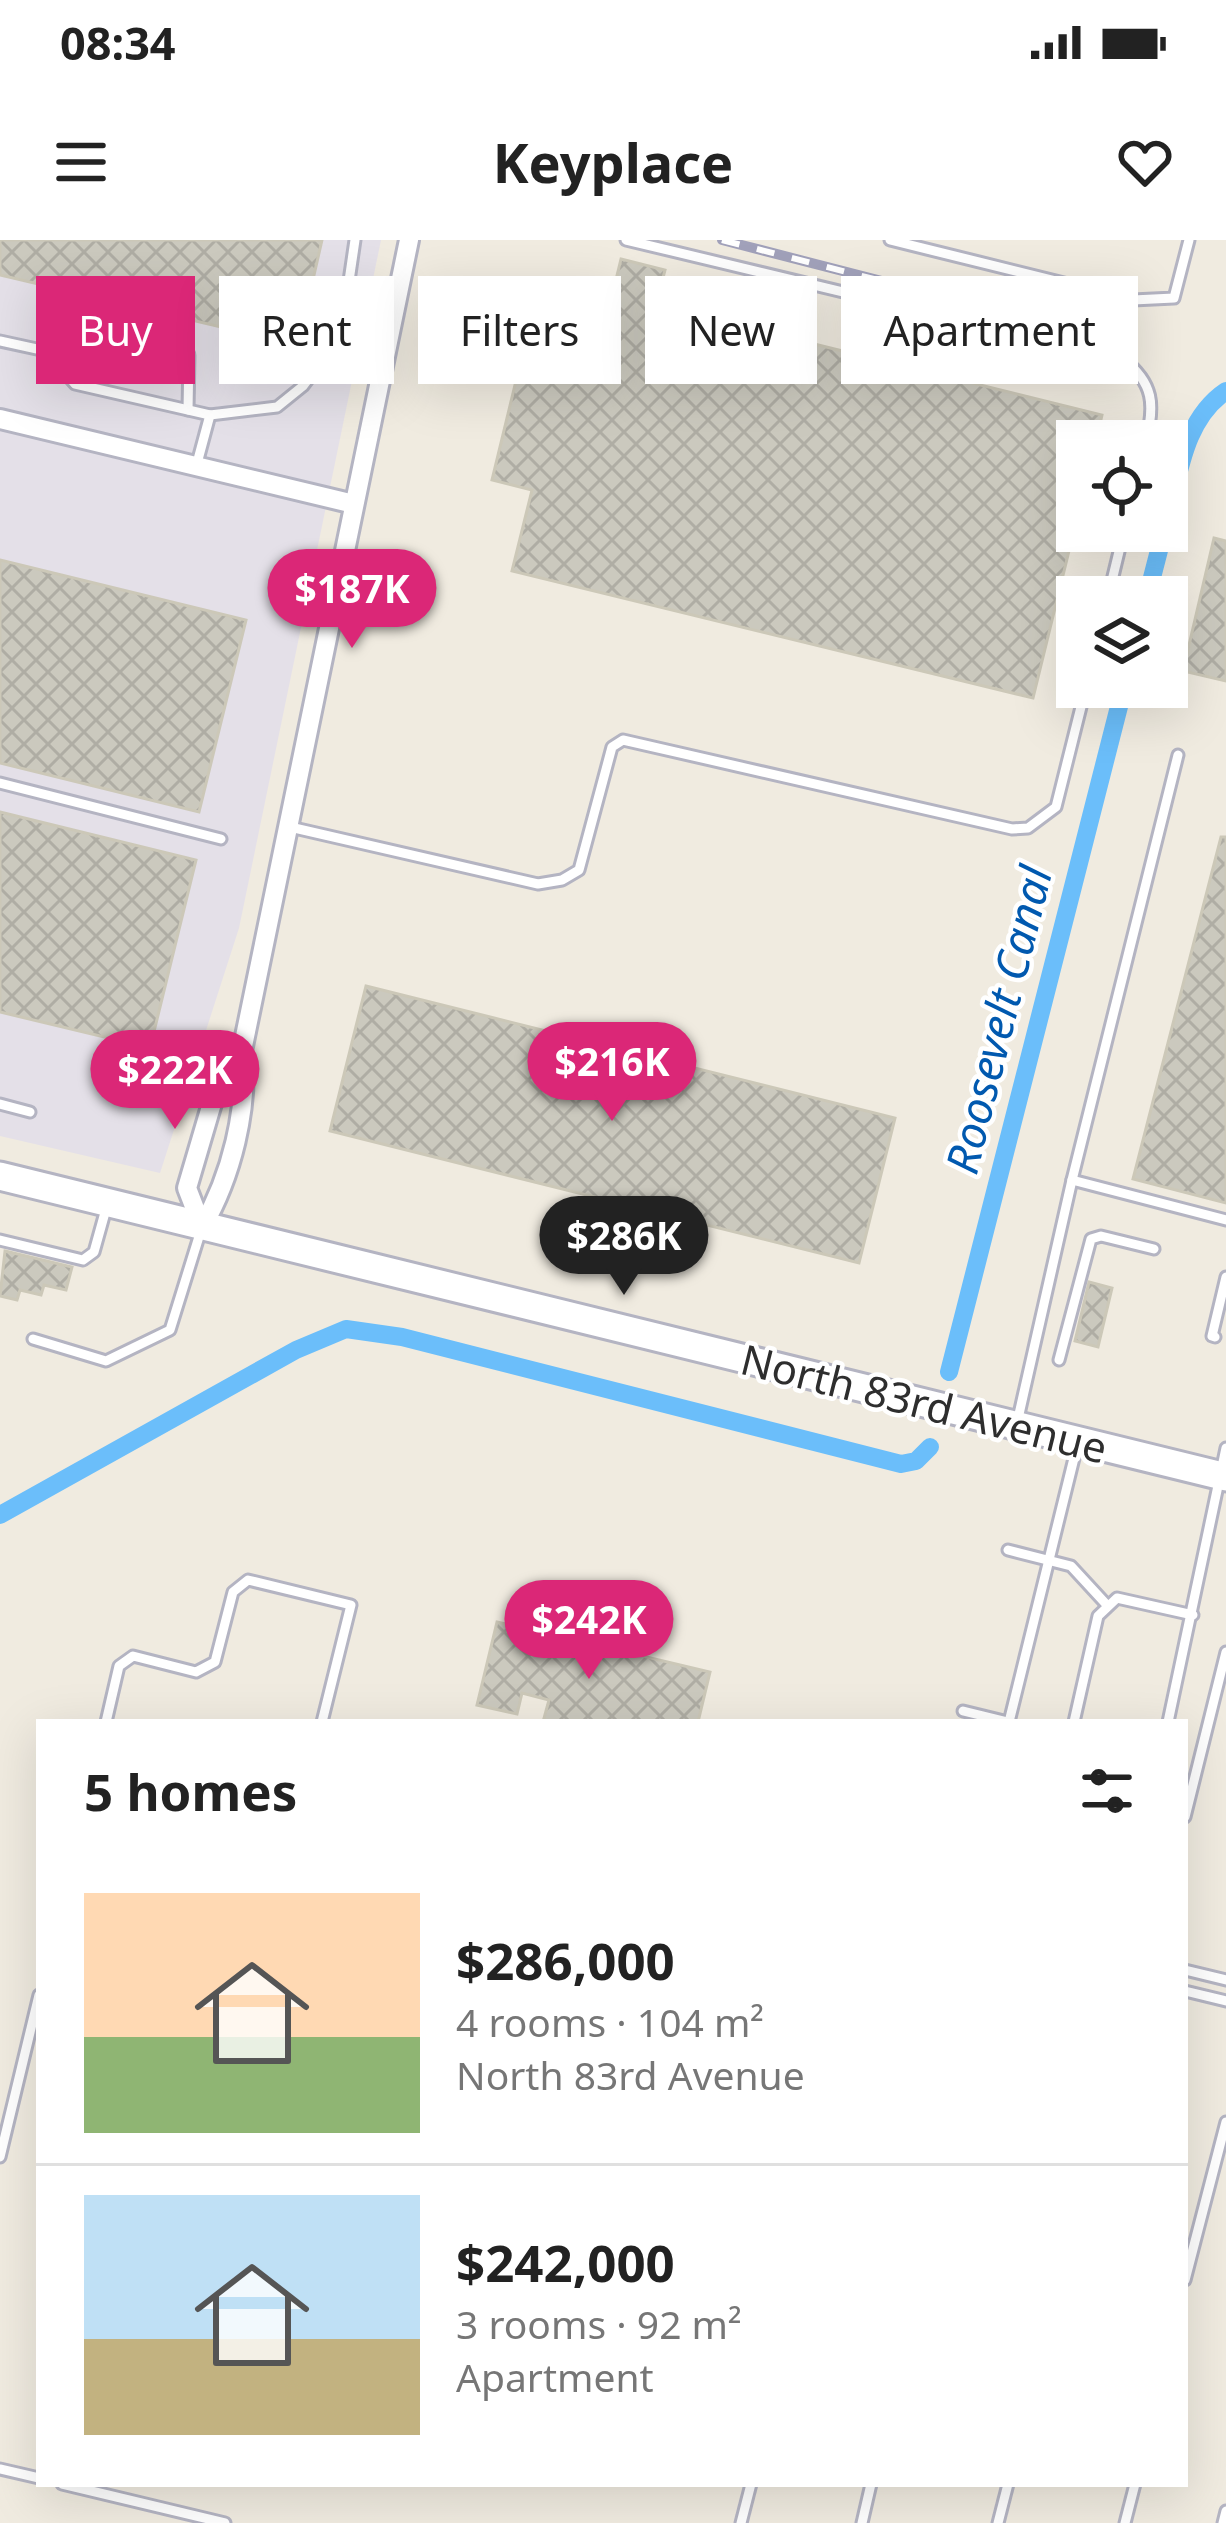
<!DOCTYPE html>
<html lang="en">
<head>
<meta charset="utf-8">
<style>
  body { margin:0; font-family:"Noto Sans",sans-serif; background:#f2f2f2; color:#222; height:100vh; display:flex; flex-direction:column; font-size:45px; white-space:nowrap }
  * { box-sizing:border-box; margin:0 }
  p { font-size:39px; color:#767676 }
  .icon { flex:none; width:66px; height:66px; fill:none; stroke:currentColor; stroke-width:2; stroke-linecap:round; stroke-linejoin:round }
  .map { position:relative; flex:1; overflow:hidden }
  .panel { position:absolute; left:36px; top:1479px; width:1152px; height:768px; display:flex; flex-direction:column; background:#fff; border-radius:0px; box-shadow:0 12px 48px #0002 }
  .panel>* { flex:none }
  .hud { position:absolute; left:36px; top:36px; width:1155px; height:108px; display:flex; gap:24px }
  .tools { position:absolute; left:1056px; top:180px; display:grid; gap:24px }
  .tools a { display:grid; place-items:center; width:132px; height:132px; border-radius:0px; background:#fff; box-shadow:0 12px 48px #0002; font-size:60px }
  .price { position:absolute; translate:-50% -102px; padding:0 27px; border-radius:42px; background:#db2777; color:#fff; font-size:39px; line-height:78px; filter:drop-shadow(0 3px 6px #0008) }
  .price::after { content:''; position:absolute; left:50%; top:72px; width:36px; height:27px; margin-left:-18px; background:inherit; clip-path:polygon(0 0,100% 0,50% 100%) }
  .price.current { background:#222; color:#fff }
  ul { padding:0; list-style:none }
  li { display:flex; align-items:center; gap:36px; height:300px; padding:0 48px }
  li+li { border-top:3px solid #e0e0e0 }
  li span { display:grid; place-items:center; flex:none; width:336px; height:240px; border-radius:0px; color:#555 }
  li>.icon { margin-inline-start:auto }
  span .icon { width:144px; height:144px; fill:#fffc; stroke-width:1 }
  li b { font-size:51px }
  h2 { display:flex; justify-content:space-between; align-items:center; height:144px; padding:0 48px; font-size:51px }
  .tag { padding:0 42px; border-radius:0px; background:#fff; box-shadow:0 12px 48px #0002; font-size:42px; line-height:108px }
  .tag.current { background:#db2777; color:#fff }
  .status { display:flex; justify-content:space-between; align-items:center; height:84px; padding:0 60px; background:#fff; direction:ltr }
  .status svg { height:33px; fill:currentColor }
  header { display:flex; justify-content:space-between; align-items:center; height:156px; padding:0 48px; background:#fff; font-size:54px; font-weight:700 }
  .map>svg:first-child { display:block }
  .industrial { fill:#e4e0e8 }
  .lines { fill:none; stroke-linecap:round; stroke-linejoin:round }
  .canal { stroke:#6bbefa; stroke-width:18 }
  .building { fill:url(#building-cross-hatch); stroke:#ccc8b8; stroke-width:3 }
  .service-casing { stroke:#b4b4c2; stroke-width:15 }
  .minor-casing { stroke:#b4b4c2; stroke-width:24 }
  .secondary-casing { stroke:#b4b4c2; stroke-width:33 }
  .service { stroke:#fff; stroke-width:9 }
  .minor { stroke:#fff; stroke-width:18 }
  .secondary { stroke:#fff; stroke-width:27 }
  .rail-casing { stroke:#a1a1ba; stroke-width:10 }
  .rail { stroke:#fff; stroke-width:6; stroke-dasharray:18; stroke-linecap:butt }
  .labels { text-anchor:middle; stroke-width:9; stroke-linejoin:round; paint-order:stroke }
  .street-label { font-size:42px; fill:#2e2e2e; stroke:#fff }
  .water-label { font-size:45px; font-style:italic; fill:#0159af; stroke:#fff }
</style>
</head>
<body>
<div class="status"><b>08:34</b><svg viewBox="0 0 49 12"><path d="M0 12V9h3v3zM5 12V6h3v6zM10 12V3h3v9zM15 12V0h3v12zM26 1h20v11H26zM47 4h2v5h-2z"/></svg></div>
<header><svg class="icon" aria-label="menu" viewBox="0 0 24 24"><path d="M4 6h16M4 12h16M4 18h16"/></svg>Keyplace<svg class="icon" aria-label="heart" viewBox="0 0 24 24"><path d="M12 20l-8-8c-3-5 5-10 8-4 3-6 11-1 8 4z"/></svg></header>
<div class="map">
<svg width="1226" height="2283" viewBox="0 0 1226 2283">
  <defs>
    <pattern id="building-cross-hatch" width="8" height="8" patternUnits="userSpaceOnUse" patternTransform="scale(3)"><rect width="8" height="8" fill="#cbc9be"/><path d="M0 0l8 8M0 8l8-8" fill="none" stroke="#afada4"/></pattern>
  </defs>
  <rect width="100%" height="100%" fill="#f0ebe0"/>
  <!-- industrial -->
  <path class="industrial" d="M0,0H381L239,688L160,933L0,896Z"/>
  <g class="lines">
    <!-- canal -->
    <g class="canal">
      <path d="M1167,280C1179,235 1184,179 1226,151"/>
      <path d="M1147,357L1164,291"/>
      <path d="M949,1132L1124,447"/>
      <path d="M0,1275L296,1110L346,1089L402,1097L901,1224L916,1221L930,1207"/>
    </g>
  </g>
  <!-- building -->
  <g class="building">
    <path d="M0,0H322L309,57L304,56L295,92L302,106L0,35Z"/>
    <path d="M621,19L665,30L656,65L1102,175L1096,201H1077V278L1033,458L512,331L532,250L492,240L530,83L571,93L582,45L613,52Z"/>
    <path d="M1214,298L1226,301V441L1183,431Z"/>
    <path d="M0,320L246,380L199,572L0,523Z"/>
    <path d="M0,572L196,620L150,808L0,772Z"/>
    <path d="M1221,597H1226V963L1133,939Z"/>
    <path d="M366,746L895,878L859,1023L330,891Z"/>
    <path d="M5,1011L72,1027L66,1050L44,1045L41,1055L20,1050L17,1060L0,1056Z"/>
    <path d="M1089,1042L1112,1048L1098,1107L1075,1101Z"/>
    <path d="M497,1382L539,1392L536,1405L564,1412L567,1398L710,1432L698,1482H543L549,1460L522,1453L517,1474L477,1465Z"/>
  </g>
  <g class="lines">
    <!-- service casing -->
    <g class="service-casing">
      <g id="service">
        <path d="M626,0L1123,119C1154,143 1155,165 1146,201"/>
        <path d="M890,0L1133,60L1174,58L1189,0"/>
        <path d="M0,101L46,111L75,144L210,175L196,227"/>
        <path d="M46,111L71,87L189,115L188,170"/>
        <path d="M210,175L277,167L303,146L321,122L344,75L355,0"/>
        <path d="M1108,357L1124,291"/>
        <path d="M0,543L221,599"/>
        <path d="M290,587L538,644L562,640L579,630L612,507L623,500L1012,589L1028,588L1056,567L1086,447"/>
        <path d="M0,864L30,872"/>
        <path d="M1072,940L1226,980"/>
        <path d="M0,1000L83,1020L94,1012L106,969"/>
        <path d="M1215,1097L1212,1096L1226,1037"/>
        <path d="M33,1099L106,1121L170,1090L202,987"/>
        <path d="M1059,1120L1091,999L1101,996L1154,1009"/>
        <path d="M1017,1183L1072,940L1178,515"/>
        <path d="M1008,1310L1071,1326L1106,1364"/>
        <path d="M963,1471L1008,1482"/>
        <path d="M106,1482L119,1426L133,1416L196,1432L215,1422L233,1352L248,1340L351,1365L322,1482"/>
        <path d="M1009,1482L1078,1202"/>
        <path d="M1074,1482L1098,1376L1117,1358L1193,1375"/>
        <path d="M1168,1482L1226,1208"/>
        <path d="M1185,1577L1226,1412"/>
        <path d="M1185,1730L1226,1740"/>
        <path d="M1185,1751L1226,1761"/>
        <path d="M0,1917L39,1755"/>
        <path d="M1185,2040L1226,1882"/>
        <path d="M0,2229L39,2238"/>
        <path d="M62,2244L225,2283"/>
        <path d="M741,2283L751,2244"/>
        <path d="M862,2283L871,2244"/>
        <path d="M998,2283L1008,2244"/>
        <path d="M1125,2283L1135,2244"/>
        <path d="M1223,2283L1226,2271"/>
      </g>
    </g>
    <!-- minor casing -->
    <g class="minor-casing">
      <g id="minor">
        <path d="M0,179L354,264"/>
        <path d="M202,987C231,937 249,868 242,811L409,0"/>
        <path d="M202,987L187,948L220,836L242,811"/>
      </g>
    </g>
    <!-- secondary casing -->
    <g class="secondary-casing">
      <path id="secondary" d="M0,936L1226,1237"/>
    </g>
    <!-- service -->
    <use href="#service" class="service"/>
    <!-- minor -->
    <use href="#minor" class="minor"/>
    <!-- secondary -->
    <use href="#secondary" class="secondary"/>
    <!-- rail casing -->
    <g class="rail-casing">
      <path id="rail" d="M722,0L983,67"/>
    </g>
    <!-- rail -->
    <use href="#rail" class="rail"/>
  </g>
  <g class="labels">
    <!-- street labels -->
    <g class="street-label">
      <text transform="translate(924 1164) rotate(14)" y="15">North 83rd Avenue</text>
    </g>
    <!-- water labels -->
    <g class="water-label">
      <text transform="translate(999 780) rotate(-76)" y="16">Roosevelt Canal</text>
    </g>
  </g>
</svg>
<div class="tools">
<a><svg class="icon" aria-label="locate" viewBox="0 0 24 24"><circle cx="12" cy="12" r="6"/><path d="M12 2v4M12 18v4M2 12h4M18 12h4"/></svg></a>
<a><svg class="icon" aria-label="layers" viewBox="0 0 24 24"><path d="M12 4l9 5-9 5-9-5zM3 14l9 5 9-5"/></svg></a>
</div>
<b class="price" style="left:352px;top:411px">$187K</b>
<b class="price" style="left:612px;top:884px">$216K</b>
<b class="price" style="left:175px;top:892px">$222K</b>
<b class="price current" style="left:624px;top:1058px">$286K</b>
<b class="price" style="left:589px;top:1442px">$242K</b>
<div class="hud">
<a class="tag current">Buy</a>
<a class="tag">Rent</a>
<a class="tag">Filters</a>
<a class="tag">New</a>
<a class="tag">Apartment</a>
</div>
<section class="panel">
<h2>5 homes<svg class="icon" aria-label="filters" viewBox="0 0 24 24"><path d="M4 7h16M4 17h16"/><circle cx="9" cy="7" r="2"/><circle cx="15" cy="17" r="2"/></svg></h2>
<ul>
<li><span style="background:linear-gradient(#ffd9b3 60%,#8fb573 0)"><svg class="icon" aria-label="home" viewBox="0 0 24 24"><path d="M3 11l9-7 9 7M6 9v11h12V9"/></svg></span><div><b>$286,000</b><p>4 rooms · 104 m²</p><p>North 83rd Avenue</p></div></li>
<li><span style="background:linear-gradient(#bfe0f5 60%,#c2b280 0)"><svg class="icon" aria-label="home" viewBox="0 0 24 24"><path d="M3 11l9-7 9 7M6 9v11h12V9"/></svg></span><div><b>$242,000</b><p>3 rooms · 92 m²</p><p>Apartment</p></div></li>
</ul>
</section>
</div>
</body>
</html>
